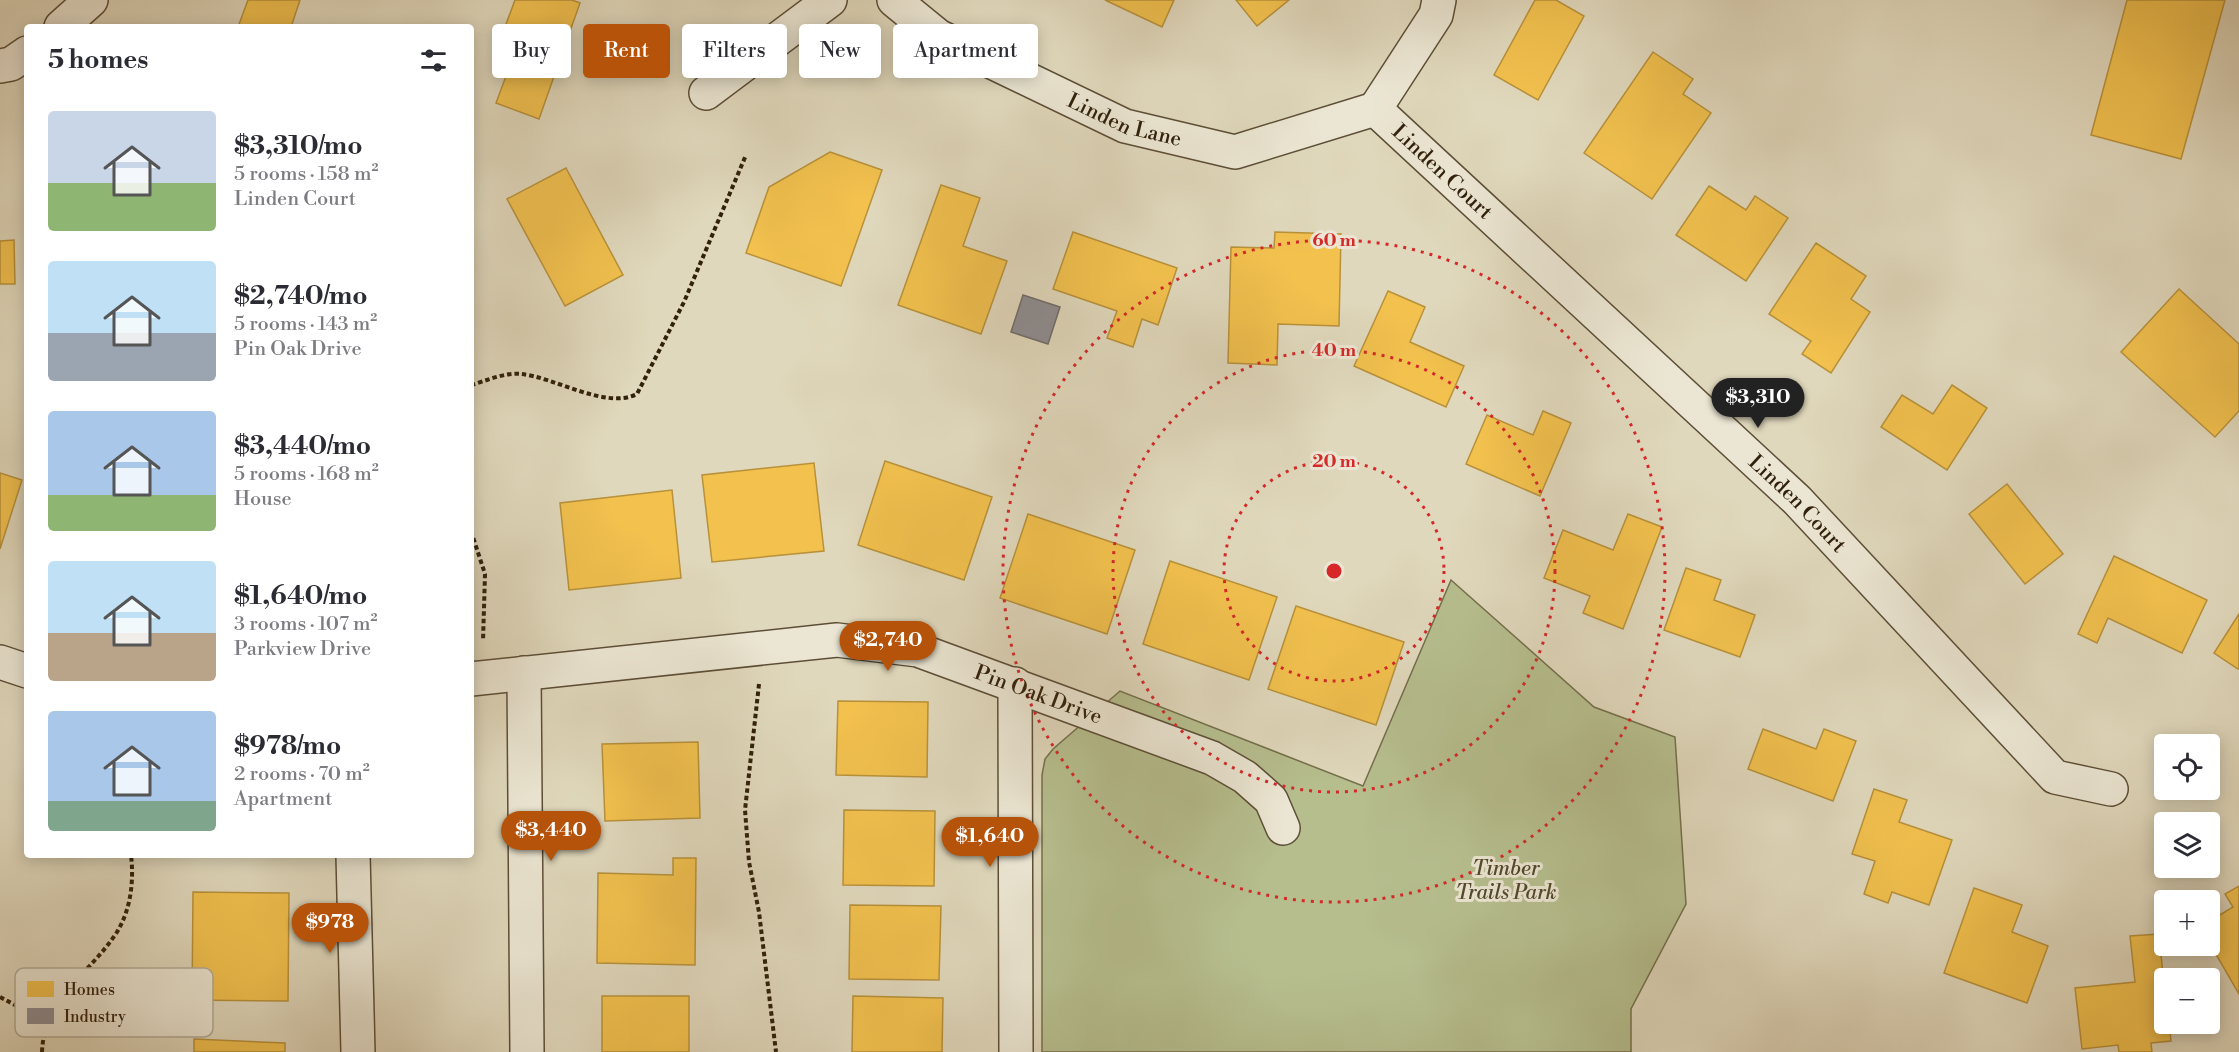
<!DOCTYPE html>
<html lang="en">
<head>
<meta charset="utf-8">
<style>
  body { margin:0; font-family:"Libre Bodoni",serif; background:#f7f7f7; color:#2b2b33; height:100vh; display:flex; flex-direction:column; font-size:22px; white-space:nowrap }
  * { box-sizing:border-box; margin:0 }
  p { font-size:20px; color:#7c7c81 }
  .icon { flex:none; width:33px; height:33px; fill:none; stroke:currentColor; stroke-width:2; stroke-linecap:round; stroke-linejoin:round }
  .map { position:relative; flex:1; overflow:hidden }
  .sheet { position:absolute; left:24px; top:24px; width:450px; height:834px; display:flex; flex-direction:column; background:#fff; border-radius:6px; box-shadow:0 3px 15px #0003 }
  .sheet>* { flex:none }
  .banner { position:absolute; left:492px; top:24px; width:570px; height:54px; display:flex; gap:12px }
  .fabs { position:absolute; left:2154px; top:734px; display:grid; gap:12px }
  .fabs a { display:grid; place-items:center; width:66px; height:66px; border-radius:6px; background:#fff; box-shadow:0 3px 15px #0003; font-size:30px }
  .price { position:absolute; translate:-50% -51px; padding:0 14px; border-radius:21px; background:#b45309; color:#fff; font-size:20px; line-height:39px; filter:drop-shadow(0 2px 3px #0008) }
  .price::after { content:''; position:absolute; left:50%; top:36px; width:18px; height:14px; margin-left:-9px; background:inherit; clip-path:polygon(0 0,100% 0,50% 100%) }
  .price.on { background:#222; color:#fff }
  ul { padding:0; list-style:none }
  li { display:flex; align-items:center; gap:18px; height:150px; padding:0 24px }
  li span { display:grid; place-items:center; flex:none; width:168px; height:120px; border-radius:6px; color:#555 }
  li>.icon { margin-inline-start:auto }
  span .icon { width:72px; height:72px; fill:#fffc; stroke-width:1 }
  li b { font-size:26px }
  h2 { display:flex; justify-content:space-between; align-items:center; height:72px; padding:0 24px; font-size:26px }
  .chip { padding:0 21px; border-radius:6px; background:#fff; box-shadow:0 3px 15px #0003; font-size:21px; line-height:54px }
  .chip.on { background:#b45309; color:#fff }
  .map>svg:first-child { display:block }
  .green { fill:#b6be8e; stroke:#746f4c; stroke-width:1.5 }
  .homes { fill:#f2c14e; stroke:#b8913a; stroke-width:1.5 }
  .industry { fill:#8d8d92; stroke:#716c6a; stroke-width:1.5 }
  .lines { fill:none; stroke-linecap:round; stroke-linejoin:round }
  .street-casing { stroke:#5d4e37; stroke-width:36 }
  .path { stroke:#31200b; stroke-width:4; stroke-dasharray:4.5 3; stroke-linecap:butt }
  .street { stroke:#ebe6d3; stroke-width:33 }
  .ring { fill:none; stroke:#d62828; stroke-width:3; stroke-dasharray:3 6 }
  .labels { text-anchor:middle; stroke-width:6; stroke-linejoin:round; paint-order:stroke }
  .street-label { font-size:21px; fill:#31200b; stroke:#ebe6d3 }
  .park-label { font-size:21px; font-style:italic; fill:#52482c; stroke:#ebe6d3 }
  .key { fill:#ebe6d3; stroke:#b3ab97; stroke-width:1.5 }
  .key-label { font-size:16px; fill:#31200b }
  .centre { fill:#d62828; stroke:#ebe6d3; stroke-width:3 }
  .ring-label { font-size:18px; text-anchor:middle; font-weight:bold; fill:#d62828; stroke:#ebe6d3; stroke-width:6; stroke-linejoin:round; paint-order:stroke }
</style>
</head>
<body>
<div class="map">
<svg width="2239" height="1052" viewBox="0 0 2239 1052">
  <rect width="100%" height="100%" fill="#e0d8bc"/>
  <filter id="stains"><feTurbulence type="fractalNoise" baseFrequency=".00333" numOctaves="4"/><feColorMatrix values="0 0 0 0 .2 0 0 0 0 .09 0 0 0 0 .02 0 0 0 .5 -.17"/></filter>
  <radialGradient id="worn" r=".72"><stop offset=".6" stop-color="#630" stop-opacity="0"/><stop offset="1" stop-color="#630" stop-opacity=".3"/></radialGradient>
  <!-- green -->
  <path class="green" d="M1451,580L1594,707L1675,737L1686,904L1631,1009V1052H1042V775L1045,759L1053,749L1120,691L1363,786Z"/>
  <!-- homes -->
  <g class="homes">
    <path d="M248,0H300L291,27H238Z"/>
    <path d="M515,0H572L580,3L539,119L496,103L512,60L495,54Z"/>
    <path d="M1105,0H1174L1162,27Z"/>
    <path d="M1236,0H1289L1257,26Z"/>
    <path d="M1535,0H1556L1584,16L1538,100L1494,75Z"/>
    <path d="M2127,0H2225L2181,159L2091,135Z"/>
    <path d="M1653,52L1693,79L1683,94L1711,113L1652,199L1584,153Z"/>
    <path d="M830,152L882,170L841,286L746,253L769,187Z"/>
    <path d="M566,168L623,275L565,306L507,199Z"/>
    <path d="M941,185L980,198L963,246L1007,261L981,334L898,305Z"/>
    <path d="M1709,186L1746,210L1755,196L1788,218L1746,281L1676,235Z"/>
    <path d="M1073,232L1177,268L1158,325L1142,319L1133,347L1107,338L1117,311L1053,289Z"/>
    <path d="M1275,232L1341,234L1339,326L1278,324L1277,365L1228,363L1231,247L1274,248Z"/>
    <path d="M14,240L15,284H0V241Z"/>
    <path d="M1816,243L1866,276L1851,299L1870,312L1831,373L1802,354L1811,341L1769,314Z"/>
    <path d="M2179,289L2239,344V411L2215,437L2121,352Z"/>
    <path d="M1388,291L1425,307L1410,342L1464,366L1446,407L1354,366Z"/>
    <path d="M1952,385L1987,408L1947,470L1881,427L1902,395L1933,414Z"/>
    <path d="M1543,411L1571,423L1540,496L1466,464L1487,415L1533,435Z"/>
    <path d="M885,461L992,497L964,580L858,545Z"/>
    <path d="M814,463L824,551L712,562L702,475Z"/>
    <path d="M0,473L22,480L0,549Z"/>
    <path d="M2007,484L2063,554L2025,584L1969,514Z"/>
    <path d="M672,490L681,578L569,590L560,503Z"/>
    <path d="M1028,514L1135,550L1107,634L1000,598Z"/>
    <path d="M1628,514L1662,527L1623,629L1583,613L1590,596L1544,578L1563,530L1613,550Z"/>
    <path d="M2114,556L2207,600L2182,653L2108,618L2097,643L2078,634Z"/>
    <path d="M1170,561L1277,597L1249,680L1143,644Z"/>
    <path d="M1686,568L1721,580L1714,600L1755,615L1740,657L1664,630Z"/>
    <path d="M1296,606L1404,642L1376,725L1268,689Z"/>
    <path d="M2239,614V668L2238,669L2214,653Z"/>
    <path d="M838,701L928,702L927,777L836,775Z"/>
    <path d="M1763,729L1816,749L1824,729L1856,741L1833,801L1748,769Z"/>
    <path d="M698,742L700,818L605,821L602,744Z"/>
    <path d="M1874,789L1907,800L1899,822L1952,840L1929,905L1892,892L1888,903L1864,894L1875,861L1852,854Z"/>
    <path d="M844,810L935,811L934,886L843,885Z"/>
    <path d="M215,855H288L287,857Z"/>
    <path d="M673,858H696L695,965L597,963L598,873L673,875Z"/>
    <path d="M2239,886V994L2210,944V921L2233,907L2225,894Z"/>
    <path d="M1974,888L2022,905L2012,932L2048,946L2027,1003L1944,973Z"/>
    <path d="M193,892L289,893L288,1001L192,1000Z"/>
    <path d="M850,905L941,906L939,980L849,979Z"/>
    <path d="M2159,934L2164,985V1023H2169L2171,1041L2151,1043L2152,1052H2119L2118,1045L2082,1049L2075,988L2135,982L2130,936Z"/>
    <rect x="602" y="996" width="87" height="56"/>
    <path d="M853,996L943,998L942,1052H852Z"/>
    <path d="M194,1039L285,1043V1052H194Z"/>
  </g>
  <!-- industry -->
  <path class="industry" d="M1023,295L1060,307L1048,344L1011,332Z"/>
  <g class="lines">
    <!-- street casing -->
    <g class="street-casing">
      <g id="street">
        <path id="s1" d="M894,0L938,36L1125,126L1235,152L1375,109"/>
        <path d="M61,27L91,0"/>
        <path d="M0,66L11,64L27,53"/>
        <path d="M706,93L830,0"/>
        <path id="s2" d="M1375,109L1797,500L2055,777L2111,789"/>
        <path d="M1375,109L1436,15L1439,0"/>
        <path d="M0,662L27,671"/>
        <path d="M524,673L527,1052"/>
        <path id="s3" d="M471,679L837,640L918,650L1212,758L1245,777L1271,800L1283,828"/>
        <path d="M1015,684L1016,1052"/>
        <path d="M353,855L358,1052"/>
      </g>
    </g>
    <!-- path -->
    <g class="path">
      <path d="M471,385C486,381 505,372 521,374C554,377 606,410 637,394L684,302L746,155"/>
      <path d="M471,531L485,574L483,641"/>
      <path d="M759,684L745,810L749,862L759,912L776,1052"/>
      <path d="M0,997L47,1022"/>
      <path d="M42,1052C44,998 91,973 117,932C131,909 134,881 131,855"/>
    </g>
    <!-- street -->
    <use href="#street" class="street"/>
  </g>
  <!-- distance rings -->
  <g class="ring">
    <circle cx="1334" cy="571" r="110"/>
    <circle cx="1334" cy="571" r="221"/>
    <circle cx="1334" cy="571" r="331"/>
  </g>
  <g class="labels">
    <!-- street labels -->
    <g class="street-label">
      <text dy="7" stroke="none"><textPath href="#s1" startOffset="262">Linden Lane</textPath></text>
      <text dy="7" stroke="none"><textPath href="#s2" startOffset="92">Linden Court</textPath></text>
      <text dy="7" stroke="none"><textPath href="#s2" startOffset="578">Linden Court</textPath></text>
      <text dy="7" stroke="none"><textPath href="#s3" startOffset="578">Pin Oak Drive</textPath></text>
    </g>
    <!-- park labels -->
    <g class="park-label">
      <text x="1506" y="875">Timber<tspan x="1506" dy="24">Trails Park</tspan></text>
    </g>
  </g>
  <!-- legend -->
  <rect x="15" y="968" width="198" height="69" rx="9" class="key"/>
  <rect x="27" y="981" width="27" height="16" fill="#f2c14e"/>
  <rect x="27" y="1008" width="27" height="16" fill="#8d8d92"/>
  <g class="key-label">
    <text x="64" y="995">Homes</text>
    <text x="64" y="1022">Industry</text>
  </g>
  <circle cx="1334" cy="571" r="9" class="centre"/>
  <g class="ring-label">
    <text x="1334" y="246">60 m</text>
    <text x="1334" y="356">40 m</text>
    <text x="1334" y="467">20 m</text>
  </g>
  <rect width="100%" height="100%" filter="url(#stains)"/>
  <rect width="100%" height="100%" fill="url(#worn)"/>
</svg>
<div class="fabs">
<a><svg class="icon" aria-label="locate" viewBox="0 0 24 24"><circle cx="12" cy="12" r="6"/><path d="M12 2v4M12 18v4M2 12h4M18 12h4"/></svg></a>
<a><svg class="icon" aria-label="layers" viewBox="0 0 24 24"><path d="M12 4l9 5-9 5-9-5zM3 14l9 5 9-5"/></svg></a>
<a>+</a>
<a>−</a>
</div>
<b class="price on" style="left:1758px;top:429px">$3,310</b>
<b class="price" style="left:888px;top:672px">$2,740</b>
<b class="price" style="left:551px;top:862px">$3,440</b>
<b class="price" style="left:990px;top:868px">$1,640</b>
<b class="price" style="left:330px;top:954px">$978</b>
<div class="banner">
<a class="chip">Buy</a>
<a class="chip on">Rent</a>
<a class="chip">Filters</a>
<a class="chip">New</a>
<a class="chip">Apartment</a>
</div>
<section class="sheet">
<h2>5 homes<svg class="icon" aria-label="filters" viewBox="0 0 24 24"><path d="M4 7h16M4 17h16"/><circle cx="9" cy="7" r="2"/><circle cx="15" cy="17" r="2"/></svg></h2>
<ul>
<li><span style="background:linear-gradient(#c9d6e8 60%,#8fb573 0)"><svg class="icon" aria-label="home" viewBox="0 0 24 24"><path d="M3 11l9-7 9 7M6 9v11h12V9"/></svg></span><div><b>$3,310/mo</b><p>5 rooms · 158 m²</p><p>Linden Court</p></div></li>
<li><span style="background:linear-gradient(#bfe0f5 60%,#9aa5b1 0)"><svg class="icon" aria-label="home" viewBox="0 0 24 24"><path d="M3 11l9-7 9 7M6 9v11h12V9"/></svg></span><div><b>$2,740/mo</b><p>5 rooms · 143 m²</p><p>Pin Oak Drive</p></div></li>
<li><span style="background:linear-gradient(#a9c7e8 70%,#8fb573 0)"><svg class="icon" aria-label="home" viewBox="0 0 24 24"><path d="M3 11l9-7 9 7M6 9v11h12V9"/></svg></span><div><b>$3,440/mo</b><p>5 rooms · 168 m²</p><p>House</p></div></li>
<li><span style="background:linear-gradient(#bfe0f5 60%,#b9a48a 0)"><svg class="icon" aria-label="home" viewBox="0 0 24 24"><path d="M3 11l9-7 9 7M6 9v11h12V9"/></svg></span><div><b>$1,640/mo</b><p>3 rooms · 107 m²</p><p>Parkview Drive</p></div></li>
<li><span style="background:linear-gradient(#a9c7e8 75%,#7fa58c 0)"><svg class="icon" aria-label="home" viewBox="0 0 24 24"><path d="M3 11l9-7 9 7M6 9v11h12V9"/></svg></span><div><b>$978/mo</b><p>2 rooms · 70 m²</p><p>Apartment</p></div></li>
</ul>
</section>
</div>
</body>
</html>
